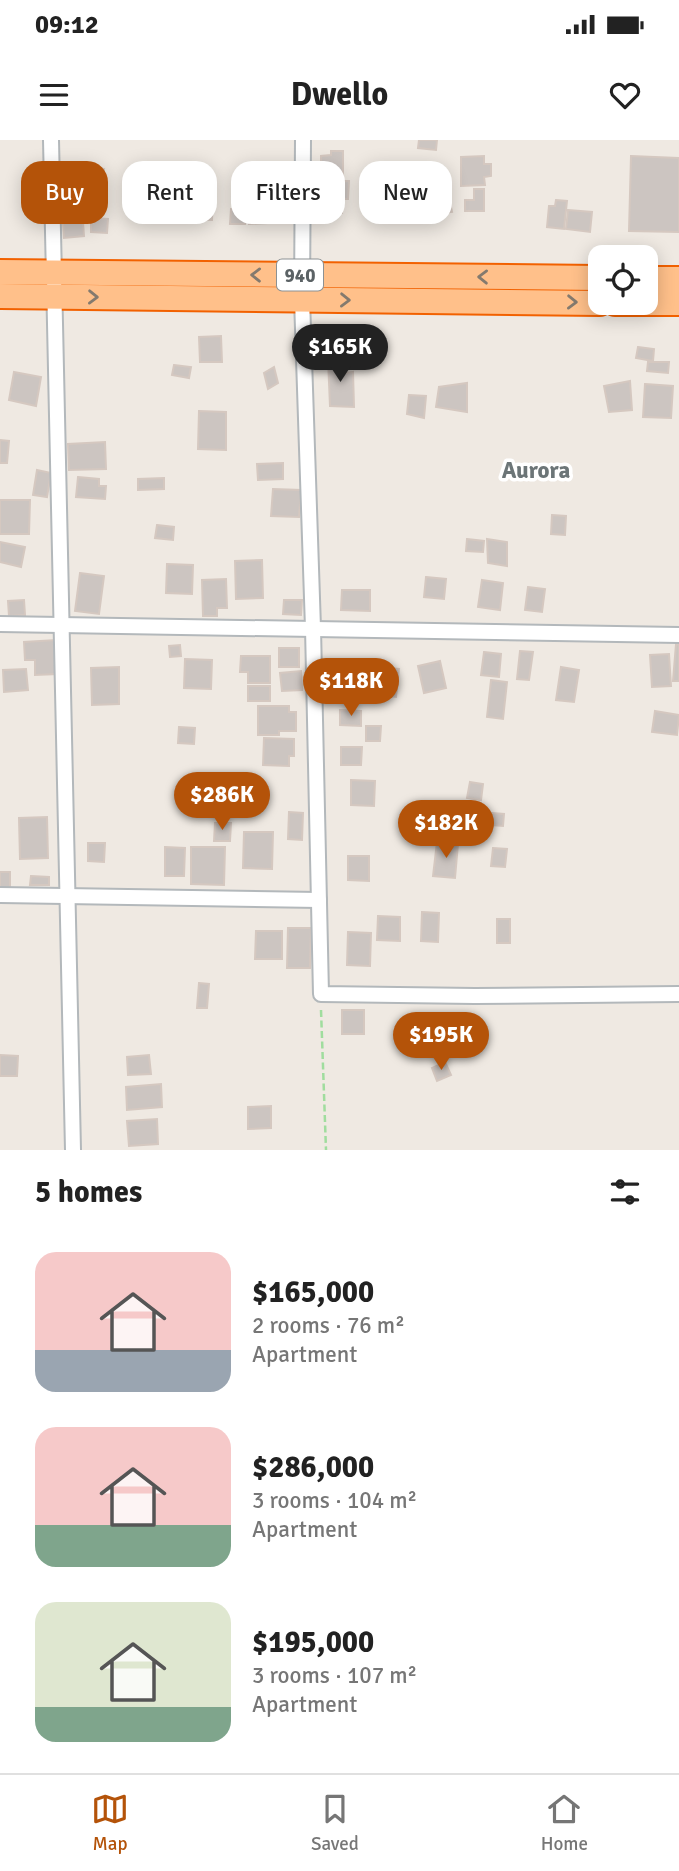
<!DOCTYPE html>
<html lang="en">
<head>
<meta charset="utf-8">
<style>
  body { margin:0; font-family:Signika,sans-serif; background:#f6f6f6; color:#222; height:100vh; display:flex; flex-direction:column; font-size:26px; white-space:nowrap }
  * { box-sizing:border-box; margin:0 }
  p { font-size:23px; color:#767676 }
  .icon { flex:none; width:38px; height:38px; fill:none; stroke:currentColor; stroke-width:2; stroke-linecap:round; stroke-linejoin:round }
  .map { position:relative; height:1010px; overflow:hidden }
  .drawer { display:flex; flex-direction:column; background:#fff; flex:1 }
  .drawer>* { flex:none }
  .top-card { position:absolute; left:21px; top:21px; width:637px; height:63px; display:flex; gap:14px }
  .tools { position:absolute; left:588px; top:105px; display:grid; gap:14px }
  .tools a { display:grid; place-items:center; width:70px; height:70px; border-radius:14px; background:#fff; box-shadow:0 4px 18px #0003; font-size:35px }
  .price { position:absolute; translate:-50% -60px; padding:0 16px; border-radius:24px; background:#b45309; color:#fff; font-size:23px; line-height:46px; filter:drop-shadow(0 2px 4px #0008) }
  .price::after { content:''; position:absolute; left:50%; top:42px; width:21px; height:16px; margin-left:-10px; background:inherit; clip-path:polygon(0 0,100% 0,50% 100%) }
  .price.on { background:#222; color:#fff }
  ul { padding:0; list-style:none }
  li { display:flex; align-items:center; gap:21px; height:175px; padding:0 35px }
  li span { display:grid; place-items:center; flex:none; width:196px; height:140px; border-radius:21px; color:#555 }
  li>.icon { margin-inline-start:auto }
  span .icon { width:84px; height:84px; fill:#fffc; stroke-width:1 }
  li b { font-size:30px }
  h2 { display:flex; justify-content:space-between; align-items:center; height:84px; padding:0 35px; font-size:30px }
  .chip { padding:0 24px; border-radius:21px; background:#fff; box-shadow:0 4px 18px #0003; font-size:24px; line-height:63px }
  .chip.on { background:#b45309; color:#fff }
  .status { display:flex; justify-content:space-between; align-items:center; height:49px; padding:0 35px; background:#fff; direction:ltr }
  .status svg { height:19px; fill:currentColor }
  header { display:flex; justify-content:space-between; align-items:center; height:91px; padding:0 35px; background:#fff; font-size:32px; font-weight:700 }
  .tabs { display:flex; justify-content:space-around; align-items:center; height:98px; border-top:2px solid #e0e0e0; background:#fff; font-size:19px; color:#767676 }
  .tabs a { display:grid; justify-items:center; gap:4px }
  .tabs .on { color:#b45309 }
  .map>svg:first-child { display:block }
  .building { fill:#ccc5c1; stroke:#d5c8c0; stroke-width:2 }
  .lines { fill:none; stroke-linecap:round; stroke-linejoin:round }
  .street-casing { stroke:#b3b8bb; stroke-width:18 }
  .highway-casing { stroke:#f26100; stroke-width:28 }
  .path { stroke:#a0dd9e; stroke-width:2.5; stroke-dasharray:7 3.5; stroke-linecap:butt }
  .street { stroke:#fff; stroke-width:14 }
  .highway { stroke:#ffc08a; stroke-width:24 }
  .oneway { stroke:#847a6e }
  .labels { text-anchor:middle; stroke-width:7; stroke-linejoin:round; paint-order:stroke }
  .shield { fill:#fff; stroke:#8c9193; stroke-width:2 }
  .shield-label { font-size:19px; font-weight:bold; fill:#5b6265 }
  .neighbourhood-label { font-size:23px; font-weight:bold; fill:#6c7577; stroke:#fff }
</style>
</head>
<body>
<div class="status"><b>09:12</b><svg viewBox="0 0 49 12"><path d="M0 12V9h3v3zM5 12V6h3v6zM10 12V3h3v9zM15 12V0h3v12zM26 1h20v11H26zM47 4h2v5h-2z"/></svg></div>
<header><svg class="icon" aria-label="menu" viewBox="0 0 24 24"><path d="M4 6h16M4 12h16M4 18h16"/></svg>Dwello<svg class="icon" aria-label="heart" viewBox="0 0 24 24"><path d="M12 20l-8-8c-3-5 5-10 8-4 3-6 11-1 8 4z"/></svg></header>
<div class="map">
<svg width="679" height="1010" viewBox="0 0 679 1010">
  <rect width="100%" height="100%" fill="#efe9e2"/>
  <!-- building -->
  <g class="building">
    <path d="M419,0H437L436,10L418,8Z"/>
    <path d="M331,11H343V41H349L348,59H342V73H330V65H319L318,59V23H321V16L331,15Z"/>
    <path d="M484,16V24H491V36L484,37L485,45L461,46V17Z"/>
    <path d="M631,16L679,18V92L629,91Z"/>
    <path d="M77,24L104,29L100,47L73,43Z"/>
    <path d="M403,27L414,64L384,72L388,29Z"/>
    <path d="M422,31L444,33L452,72L425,75Z"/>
    <path d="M264,49L267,83L249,84L247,55Z"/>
    <path d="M474,49H484V71H465V60H474Z"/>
    <path d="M175,51H213L212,80L175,79Z"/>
    <path d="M556,60L567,61L564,89L547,87L549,66H555Z"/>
    <path d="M231,69H246L245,84H230Z"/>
    <path d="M568,70L592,72L590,92L566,89Z"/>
    <path d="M91,78L108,79L107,93L91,92Z"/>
    <path d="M83,82L84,96L64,98L63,83Z"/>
    <path d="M221,196L222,222H200L199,197Z"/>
    <path d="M638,207L654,209L653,221L636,218Z"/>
    <path d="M345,218L346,233L353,232L354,267L330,266L328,219Z"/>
    <path d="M648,222H669L668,233L647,231Z"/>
    <path d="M174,225L191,227L189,238L172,235Z"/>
    <path d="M274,227L278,243L268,249L264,233Z"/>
    <path d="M14,232L41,237L36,266L9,260Z"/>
    <path d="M630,241L632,270L609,272L604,246Z"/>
    <path d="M467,243V272L436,267L439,247Z"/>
    <path d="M645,244L673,246L671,278L643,277Z"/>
    <path d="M409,255L426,256L424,278L407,274Z"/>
    <path d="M199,271L226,272V310L198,309Z"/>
    <path d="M0,300L9,301L7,323H0Z"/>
    <path d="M105,302L106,329L69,330L68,304Z"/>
    <path d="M283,323V339L258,340L257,324Z"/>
    <path d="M37,330L51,333L47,357L33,355Z"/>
    <path d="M78,337L99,339V346H106L105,359L76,357Z"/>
    <path d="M164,338V349L138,350V339Z"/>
    <path d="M273,349L301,350L299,377L271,376Z"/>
    <path d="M0,360H30L29,394H0Z"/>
    <path d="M552,375L566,376L565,395L551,394Z"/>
    <path d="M157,385L174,387L173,400L155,398Z"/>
    <path d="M467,399L484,401L483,412L466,411Z"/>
    <path d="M487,399L507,402V426L488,423Z"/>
    <path d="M0,402L25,407L21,427L0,422Z"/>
    <path d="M262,420L263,458L236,459L235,421Z"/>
    <path d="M167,424L193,425L192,454L166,453Z"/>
    <path d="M80,433L104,436L99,474L75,471Z"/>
    <path d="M426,437L446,439L444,459L424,457Z"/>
    <path d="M226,439L227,468H217V476H203L202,440Z"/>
    <path d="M482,440L503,443L500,470L478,467Z"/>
    <path d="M528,447L545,449L542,472L525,470Z"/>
    <path d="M342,450H370V471L341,470Z"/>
    <path d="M24,460L25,475L9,476L8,461Z"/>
    <path d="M284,460H302L301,475L283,474Z"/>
    <path d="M56,500L58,534L35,535V520H25L24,502Z"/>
    <path d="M676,504L679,505V541H673Z"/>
    <path d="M180,505L181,516L170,517L169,506Z"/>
    <rect x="279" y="508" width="20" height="19"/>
    <path d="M520,511L533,512L529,540L517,539Z"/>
    <path d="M484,512L501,514L499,537L481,535Z"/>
    <path d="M669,514L671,546L652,547L650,515Z"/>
    <path d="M241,516H270V543H248V532H240Z"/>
    <path d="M185,519L212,520L211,549L184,548Z"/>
    <path d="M440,521L446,548L424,553L418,526Z"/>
    <path d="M362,526L399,529L396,557L359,553Z"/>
    <path d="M119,527V564L92,565L91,528Z"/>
    <path d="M561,527L579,530L574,562L556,560Z"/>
    <path d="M26,529L28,550L4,552L3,530Z"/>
    <path d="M301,531L302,550L282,551L280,533Z"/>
    <path d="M491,540L507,542L503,579L487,577Z"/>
    <rect x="248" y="546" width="22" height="15"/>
    <path d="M258,566H289V572H296V591H279V595H258Z"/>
    <path d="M340,570L361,571V586L340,585Z"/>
    <path d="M655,571L679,575L677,595L652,592Z"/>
    <path d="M366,586H381L380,601H366Z"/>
    <path d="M179,587L195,588L194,604L178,603Z"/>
    <path d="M264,598L294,599V616H289V626L263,625Z"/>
    <path d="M341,607H362L361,625H341Z"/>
    <path d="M351,640L375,641L374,666L351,665Z"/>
    <path d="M470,642L483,644L481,660L467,658Z"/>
    <path d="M470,662L481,663L479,680L468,679Z"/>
    <path d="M289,672L303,673L302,700L288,699Z"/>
    <path d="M492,673L504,674L503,686L491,685Z"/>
    <path d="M47,677L48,718L20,719L19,678Z"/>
    <path d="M215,683H231L230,701H214Z"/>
    <path d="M244,692H273L272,729L243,728Z"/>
    <path d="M437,702L458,704L455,738L433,736Z"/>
    <path d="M88,703H105L104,722L88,721Z"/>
    <path d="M165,707L185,708L184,736H165Z"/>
    <path d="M191,707H225L224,745L191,744Z"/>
    <path d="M493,708L507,709L505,727L491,726Z"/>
    <path d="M348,716H369V741L348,740Z"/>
    <rect x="0" y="732" width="10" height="16"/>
    <path d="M31,736L49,737V745H30Z"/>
    <path d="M422,772L439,773L438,802L421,801Z"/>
    <path d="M378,776L400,777V801L377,800Z"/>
    <rect x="497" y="779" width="13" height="24"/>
    <path d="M288,788H311L310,828H287Z"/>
    <path d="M256,791H282V819H255Z"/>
    <path d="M348,792L371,793L370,826L347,825Z"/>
    <path d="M199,843L209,844L207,868H197Z"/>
    <rect x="342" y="870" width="22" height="24"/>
    <path d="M0,915L18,916L17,936H0Z"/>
    <path d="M149,915L151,934L128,935L127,917Z"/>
    <path d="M445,922L451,935L437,941L432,928Z"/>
    <path d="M161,944L162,967L127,970L126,947Z"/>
    <path d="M271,966V988L248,989V967Z"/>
    <path d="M157,979L158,1004L129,1006L127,981Z"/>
  </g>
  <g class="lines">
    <!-- street casing -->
    <g class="street-casing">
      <g id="street">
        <path d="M51,0L73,1010"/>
        <path d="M303,0L302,159L313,488L321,854L475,856L679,854"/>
        <path d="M0,484L679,495"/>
        <path d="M0,755L319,760"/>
      </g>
    </g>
    <!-- highway casing -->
    <g class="highway-casing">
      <g id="highway">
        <path d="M0,132L600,138"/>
        <path d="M646,139H679"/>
        <path d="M0,156L600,163"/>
        <path d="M615,163H679"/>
      </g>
    </g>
    <!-- path -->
    <path class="path" d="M321,870L326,1010"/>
    <!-- street -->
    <use href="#street" class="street"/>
    <!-- highway -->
    <use href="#highway" class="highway"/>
  </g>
  <!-- one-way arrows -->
  <defs><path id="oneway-chevron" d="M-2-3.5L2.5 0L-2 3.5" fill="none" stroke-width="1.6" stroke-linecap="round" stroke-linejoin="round" transform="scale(1.75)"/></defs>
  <g class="oneway">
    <use href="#oneway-chevron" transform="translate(256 135) rotate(-179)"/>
    <use href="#oneway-chevron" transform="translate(483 137) rotate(-179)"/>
    <use href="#oneway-chevron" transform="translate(93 157) rotate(1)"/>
    <use href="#oneway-chevron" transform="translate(345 160) rotate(1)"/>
    <use href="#oneway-chevron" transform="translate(572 162) rotate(1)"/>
  </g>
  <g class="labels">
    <!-- shield labels -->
    <rect class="shield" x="277" y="119.5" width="46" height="31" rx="5"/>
    <g class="shield-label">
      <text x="300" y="142">940</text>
    </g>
    <!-- neighbourhood labels -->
    <g class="neighbourhood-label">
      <text x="536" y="338">Aurora</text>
    </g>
  </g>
</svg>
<div class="tools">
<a><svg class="icon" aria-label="locate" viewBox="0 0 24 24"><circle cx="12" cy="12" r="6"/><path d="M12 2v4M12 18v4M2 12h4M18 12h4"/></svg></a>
</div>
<b class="price on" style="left:340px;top:244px">$165K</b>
<b class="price" style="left:351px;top:578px">$118K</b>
<b class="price" style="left:222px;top:692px">$286K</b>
<b class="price" style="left:446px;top:720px">$182K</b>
<b class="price" style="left:441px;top:932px">$195K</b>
<div class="top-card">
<a class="chip on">Buy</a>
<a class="chip">Rent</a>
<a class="chip">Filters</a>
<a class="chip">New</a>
</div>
</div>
<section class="drawer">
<h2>5 homes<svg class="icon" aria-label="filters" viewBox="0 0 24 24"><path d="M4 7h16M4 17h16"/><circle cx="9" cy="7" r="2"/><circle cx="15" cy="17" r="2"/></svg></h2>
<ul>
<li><span style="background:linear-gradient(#f6c9c9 70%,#9aa5b1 0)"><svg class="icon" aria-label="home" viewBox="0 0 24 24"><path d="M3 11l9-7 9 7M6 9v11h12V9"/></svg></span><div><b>$165,000</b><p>2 rooms · 76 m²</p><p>Apartment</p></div></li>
<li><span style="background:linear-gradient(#f6c9c9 70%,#7fa58c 0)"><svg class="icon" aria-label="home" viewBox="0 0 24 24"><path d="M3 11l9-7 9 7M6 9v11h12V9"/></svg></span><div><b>$286,000</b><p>3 rooms · 104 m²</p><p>Apartment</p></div></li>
<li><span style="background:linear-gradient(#dfe7d0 75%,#7fa58c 0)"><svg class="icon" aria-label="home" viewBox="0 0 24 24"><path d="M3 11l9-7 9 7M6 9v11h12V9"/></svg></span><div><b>$195,000</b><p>3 rooms · 107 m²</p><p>Apartment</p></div></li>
</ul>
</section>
<nav class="tabs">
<a class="on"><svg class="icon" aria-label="map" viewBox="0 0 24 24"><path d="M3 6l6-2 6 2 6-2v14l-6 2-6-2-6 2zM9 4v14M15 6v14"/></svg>Map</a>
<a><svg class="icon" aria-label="saved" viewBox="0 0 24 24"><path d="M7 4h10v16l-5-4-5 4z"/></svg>Saved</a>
<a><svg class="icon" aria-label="home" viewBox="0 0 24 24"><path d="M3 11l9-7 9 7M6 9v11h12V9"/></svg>Home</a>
</nav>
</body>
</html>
